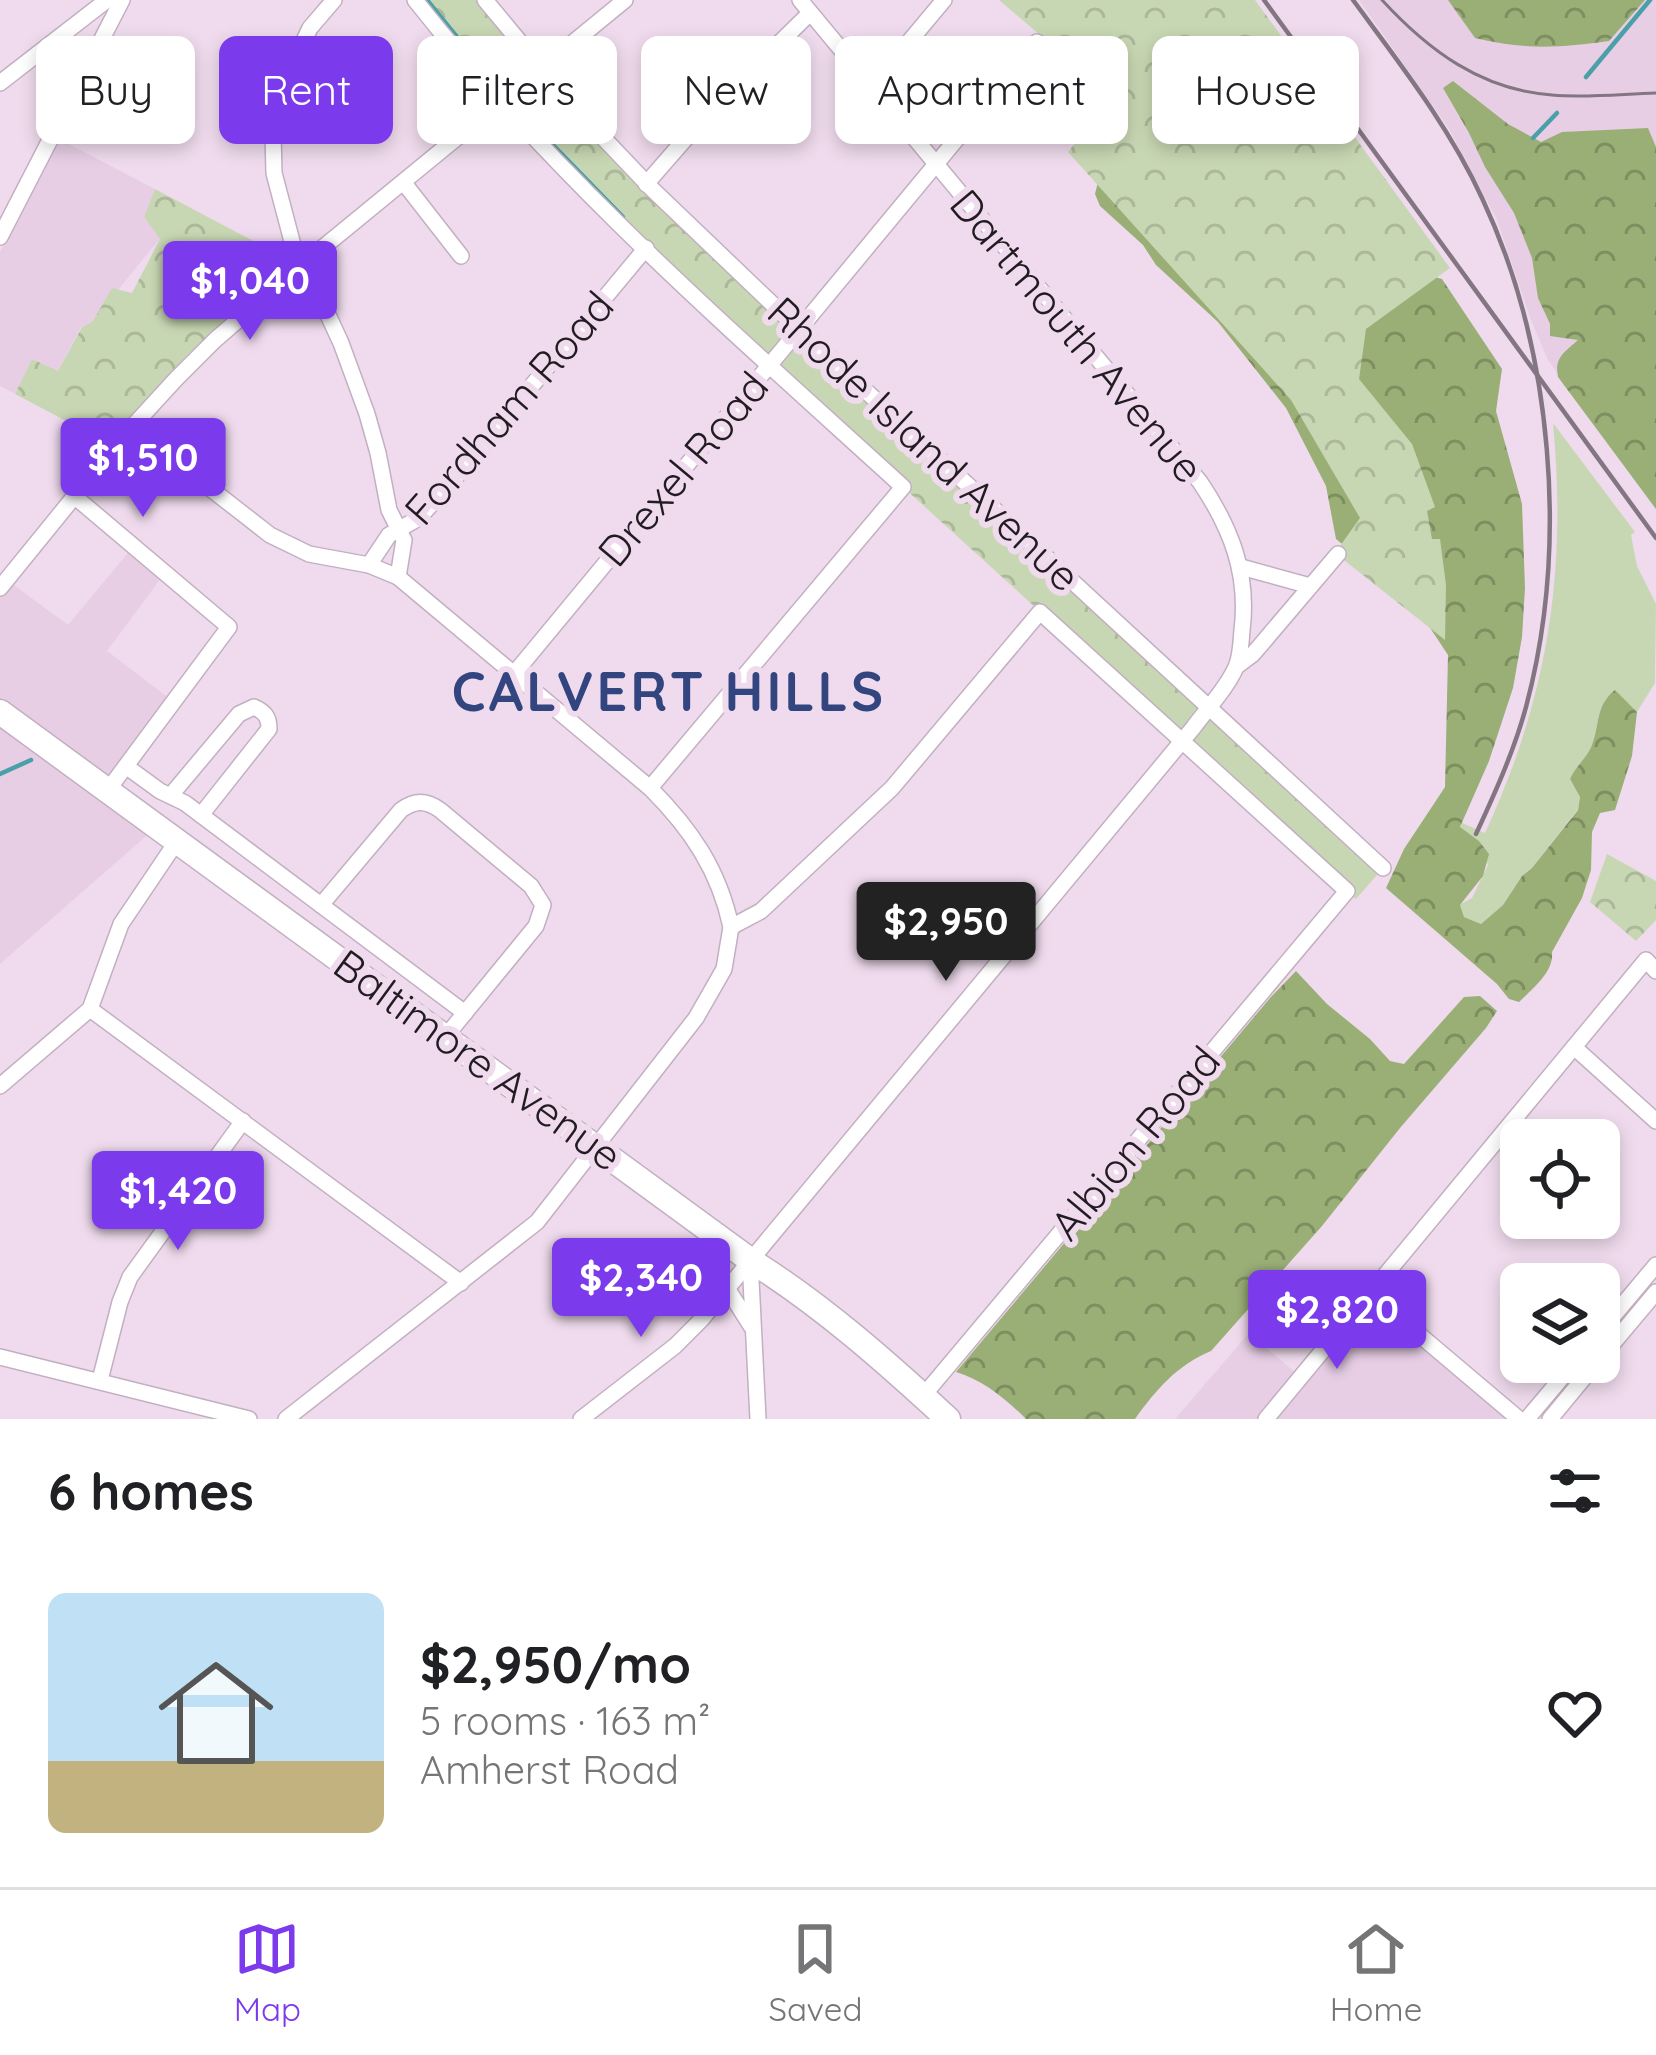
<!DOCTYPE html>
<html lang="en">
<head>
<meta charset="utf-8">
<style>
  body { margin:0; font-family:Quicksand,sans-serif; background:#f2f2f2; color:#202124; height:100vh; display:flex; flex-direction:column; font-size:45px; white-space:nowrap }
  * { box-sizing:border-box; margin:0 }
  p { font-size:39px; color:#757577 }
  .icon { flex:none; width:66px; height:66px; fill:none; stroke:currentColor; stroke-width:2; stroke-linecap:round; stroke-linejoin:round }
  .map { position:relative; height:1419px; overflow:hidden }
  .drawer { display:flex; flex-direction:column; background:#fff; flex:1 }
  .drawer>* { flex:none }
  .top-card { position:absolute; left:36px; top:36px; width:1584px; height:108px; display:flex; gap:24px }
  .fabs { position:absolute; left:1500px; top:1119px; display:grid; gap:24px }
  .fabs a { display:grid; place-items:center; width:120px; height:120px; border-radius:18px; background:#fff; box-shadow:0 6px 18px #0003; font-size:60px }
  .price { position:absolute; translate:-50% -102px; padding:0 27px; border-radius:12px; background:#7c3aed; color:#fff; font-size:39px; line-height:78px; filter:drop-shadow(0 3px 6px #0008) }
  .price::after { content:''; position:absolute; left:50%; top:72px; width:36px; height:27px; margin-left:-18px; background:inherit; clip-path:polygon(0 0,100% 0,50% 100%) }
  .price.current { background:#222; color:#fff }
  ul { padding:0; list-style:none }
  li { display:flex; align-items:center; gap:36px; height:300px; padding:0 48px }
  li span { display:grid; place-items:center; flex:none; width:336px; height:240px; border-radius:18px; color:#555 }
  li>.icon { margin-inline-start:auto }
  span .icon { width:144px; height:144px; fill:#fffc; stroke-width:1 }
  li b { font-size:51px }
  h2 { display:flex; justify-content:space-between; align-items:center; height:144px; padding:0 48px; font-size:51px }
  .pill { padding:0 42px; border-radius:18px; background:#fff; box-shadow:0 6px 18px #0003; font-size:42px; line-height:108px }
  .pill.current { background:#7c3aed; color:#fff }
  .dock { display:flex; justify-content:space-around; align-items:center; height:168px; border-top:3px solid #e0e0e0; background:#fff; font-size:33px; color:#757577 }
  .dock a { display:grid; justify-items:center; gap:6px }
  .dock .current { color:#7c3aed }
  .map>svg:first-child { display:block }
  .built { fill:#e7cee5 }
  .green { fill:#c8d7b3 }
  .forest { fill:url(#forest-crowns) }
  .park { fill:url(#park-crowns) }
  .lines { fill:none; stroke-linecap:round; stroke-linejoin:round }
  .stream { stroke:#4ba0a8; stroke-width:4.5 }
  .street-casing { stroke:#c2b0c1; stroke-width:18 }
  .primary-casing { stroke:#c2b0c1; stroke-width:27 }
  .street { stroke:#fff; stroke-width:15 }
  .primary { stroke:#fff; stroke-width:24 }
  .tram { stroke:#837682; stroke-width:3 }
  .rail { stroke:#837682; stroke-width:4.5 }
  .labels { text-anchor:middle; stroke-width:12; stroke-linejoin:round; paint-order:stroke }
  .street-label { font-size:42px; fill:#221c22; stroke:#efdbed }
  .district-label { font-size:54px; font-weight:bold; letter-spacing:3px; fill:#33457f; stroke:#efdbed }
</style>
</head>
<body>
<div class="map">
<svg width="1656" height="1419" viewBox="0 0 1656 1419">
  <defs>
    <pattern id="forest-crowns" width="20" height="18" patternUnits="userSpaceOnUse" patternTransform="scale(3)"><rect width="20" height="18" fill="#9aaf76"/><path d="M2 6a3 3 0 1 1 6 0M12 15a3 3 0 1 1 6 0" fill="none" stroke="#7d8e60"/></pattern>
    <pattern id="park-crowns" width="20" height="18" patternUnits="userSpaceOnUse" patternTransform="scale(3)"><rect width="20" height="18" fill="#c8d7b3"/><path d="M2 6a3 3 0 1 1 6 0M12 15a3 3 0 1 1 6 0" fill="none" stroke="#acb89a"/></pattern>
  </defs>
  <rect width="100%" height="100%" fill="#efdbed"/>
  <!-- built -->
  <g class="built">
    <path d="M1359,0H1656V510L1548,360L1531,320L1497,220L1449,129Z"/>
    <path d="M59,139L155,189L144,217L160,238L93,321L81,327L58,371L32,359L15,394L0,386V252Z"/>
    <path d="M132,548L164,574L107,651L174,702L108,790L153,830L0,964V575L68,625Z"/>
    <path d="M1370,1302L1512,1419H1175L1249,1333L1305,1381Z"/>
  </g>
  <!-- green -->
  <path class="green" d="M1553,423L1635,532L1631,535L1637,566L1656,604L1655,683L1637,712L1615,691C1595,706 1600,724 1592,745C1588,758 1575,767 1570,779L1580,797L1578,809L1532,868L1522,876L1503,905L1481,924L1464,917L1459,905L1472,898L1488,865L1479,841L1460,828L1462,823L1485,833C1548,697 1567,572 1553,423Z"/>
  <!-- forest -->
  <g class="forest">
    <path d="M1448,0H1645L1609,41C1560,48 1524,50 1475,38Z"/>
    <path d="M1453,81L1508,124L1541,142L1562,132L1648,128L1656,147V509L1558,377C1554,357 1565,352 1578,340L1550,336V324L1538,298L1532,258L1514,213L1485,167L1469,133L1443,88Z"/>
    <path d="M1099,178L1442,279L1502,369L1496,411L1522,504L1525,588L1522,637L1513,688L1489,761L1460,827L1479,841L1489,854L1483,876L1460,905L1464,917L1481,924L1503,905L1522,876L1532,868L1578,810L1580,797L1570,779C1575,767 1587,758 1592,745C1600,724 1595,706 1615,690L1637,712L1632,756L1615,810L1600,813L1592,832L1591,870L1582,898L1552,952C1554,972 1533,988 1519,1002L1509,999L1497,984L1386,888L1404,849L1445,787L1448,655L1413,602L1336,539L1326,486L1286,408L1218,322L1156,265L1143,245L1100,206L1095,194Z"/>
    <path d="M1296,971L1327,1004L1370,1039L1390,1061L1404,1064L1464,997L1480,996L1497,1011L1486,1028L1400,1128L1322,1226L1211,1351C1177,1365 1156,1390 1135,1419H1026C1006,1399 983,1380 956,1372L1270,998Z"/>
  </g>
  <!-- park -->
  <g class="park">
    <path d="M415,0H479L569,108L1383,868L1356,899L770,366L573,178Z"/>
    <path d="M999,0H1255L1450,268L1366,329L1359,379L1412,444L1435,507L1427,511L1432,539H1440L1446,585L1445,640L1335,553L1360,518L1291,400L1068,152L1106,104L1103,89Z"/>
    <path d="M155,189L287,259L284,271L189,353L106,442L15,394L32,359L58,371L82,327L93,321L112,288L132,293L160,239L144,217Z"/>
    <path d="M1607,854L1656,881V920L1636,941L1590,902Z"/>
  </g>
  <g class="lines">
    <!-- stream -->
    <g class="stream">
      <path d="M427,0L495,84"/>
      <path d="M1586,77L1650,0"/>
      <path d="M518,109L623,217"/>
      <path d="M1533,138L1557,113"/>
      <path d="M0,774L31,760"/>
    </g>
    <!-- street casing -->
    <g class="street-casing">
      <g id="street">
        <path d="M334,0L310,28L282,86L273,134L274,173L294,249L304,263L341,343L367,414L378,453L389,510L404,540L398,577"/>
        <path d="M415,0C557,180 733,332 903,487L650,788"/>
        <path d="M485,0L573,106L652,189L789,320L1383,868"/>
        <path d="M0,83L107,0"/>
        <path d="M872,86L944,0"/>
        <path d="M404,183L461,256"/>
        <path d="M646,184L707,114L810,13"/>
        <path d="M0,237L122,0"/>
        <path d="M136,423L202,482L270,535L309,554L369,565L398,577L650,788C691,829 719,870 731,927"/>
        <path d="M74,496L229,627L108,790"/>
        <path d="M369,565L389,535L419,518L461,471L646,248"/>
        <path d="M1241,567L1310,586"/>
        <path d="M0,588L121,439L176,379L215,340L304,263L625,0"/>
        <path d="M1237,666L1253,654L1338,554"/>
        <path d="M513,675L1037,42"/>
        <path d="M127,767L160,791L185,803L465,1013"/>
        <path d="M171,795L239,714L254,707C265,712 269,717 269,729L201,815"/>
        <path d="M321,905L401,810C415,800 426,800 440,810L531,886L543,905L536,926L446,1036"/>
        <path d="M90,1009L461,1283"/>
        <path d="M1574,1047L1656,1121"/>
        <path d="M0,1086L90,1009L121,924L177,841"/>
        <path d="M750,1260L758,1419"/>
        <path d="M727,1288L751,1326"/>
        <path d="M1370,1293L1519,1419"/>
        <path d="M1599,1333L1656,1265"/>
        <path d="M0,1357L249,1419"/>
        <path d="M1599,1360L1656,1292"/>
        <path d="M100,1380L120,1302L130,1277L243,1121"/>
        <path d="M286,1419L537,1222L696,1018L724,969L731,927L761,911L892,788L1040,612L1347,891L923,1396"/>
        <path d="M581,1419L675,1346L701,1320L1193,728C1207,709 1227,688 1236,667C1241,656 1241,641 1242,630C1249,574 1231,528 1200,482L800,0"/>
        <path d="M1266,1419L1646,960L1656,971"/>
        <path d="M1527,1419L1575,1362"/>
        <path d="M1550,1419L1597,1362"/>
      </g>
    </g>
    <!-- primary casing -->
    <g class="primary-casing">
      <path id="primary" d="M0,712L750,1260C823,1306 885,1361 948,1419"/>
    </g>
    <!-- street -->
    <use href="#street" class="street"/>
    <!-- primary -->
    <use href="#primary" class="primary"/>
    <!-- tram -->
    <path class="tram" d="M1382,0C1428,50 1481,90 1552,95C1586,98 1621,94 1656,93"/>
    <!-- rail -->
    <g class="rail">
      <path d="M1264,0L1656,538"/>
      <path d="M1353,0C1400,64 1449,126 1482,198C1553,349 1569,546 1526,707C1514,751 1495,793 1476,834"/>
    </g>
  </g>
  <g class="labels">
    <!-- street labels -->
    <g class="street-label">
      <text transform="translate(1077 336) rotate(50)" y="15">Dartmouth Avenue</text>
      <text transform="translate(509 408) rotate(-49)" y="15">Fordham Road</text>
      <text transform="translate(924 444) rotate(43)" y="15">Rhode Island Avenue</text>
      <text transform="translate(683 469) rotate(-50)" y="15">Drexel Road</text>
      <text transform="translate(478 1060) rotate(36)" y="15">Baltimore Avenue</text>
      <text transform="translate(1135 1143) rotate(-50)" y="15">Albion Road</text>
    </g>
    <!-- district labels -->
    <g class="district-label">
      <text x="669" y="711">CALVERT HILLS</text>
    </g>
  </g>
</svg>
<div class="fabs">
<a><svg class="icon" aria-label="locate" viewBox="0 0 24 24"><circle cx="12" cy="12" r="6"/><path d="M12 2v4M12 18v4M2 12h4M18 12h4"/></svg></a>
<a><svg class="icon" aria-label="layers" viewBox="0 0 24 24"><path d="M12 4l9 5-9 5-9-5zM3 14l9 5 9-5"/></svg></a>
</div>
<b class="price" style="left:250px;top:343px">$1,040</b>
<b class="price" style="left:143px;top:520px">$1,510</b>
<b class="price current" style="left:946px;top:984px">$2,950</b>
<b class="price" style="left:178px;top:1253px">$1,420</b>
<b class="price" style="left:641px;top:1340px">$2,340</b>
<b class="price" style="left:1337px;top:1372px">$2,820</b>
<div class="top-card">
<a class="pill">Buy</a>
<a class="pill current">Rent</a>
<a class="pill">Filters</a>
<a class="pill">New</a>
<a class="pill">Apartment</a>
<a class="pill">House</a>
</div>
</div>
<section class="drawer">
<h2>6 homes<svg class="icon" aria-label="filters" viewBox="0 0 24 24"><path d="M4 7h16M4 17h16"/><circle cx="9" cy="7" r="2"/><circle cx="15" cy="17" r="2"/></svg></h2>
<ul>
<li><span style="background:linear-gradient(#bfe0f5 70%,#c2b280 0)"><svg class="icon" aria-label="home" viewBox="0 0 24 24"><path d="M3 11l9-7 9 7M6 9v11h12V9"/></svg></span><div><b>$2,950/mo</b><p>5 rooms · 163 m²</p><p>Amherst Road</p></div><svg class="icon" aria-label="heart" viewBox="0 0 24 24"><path d="M12 20l-8-8c-3-5 5-10 8-4 3-6 11-1 8 4z"/></svg></li>
</ul>
</section>
<nav class="dock">
<a class="current"><svg class="icon" aria-label="map" viewBox="0 0 24 24"><path d="M3 6l6-2 6 2 6-2v14l-6 2-6-2-6 2zM9 4v14M15 6v14"/></svg>Map</a>
<a><svg class="icon" aria-label="saved" viewBox="0 0 24 24"><path d="M7 4h10v16l-5-4-5 4z"/></svg>Saved</a>
<a><svg class="icon" aria-label="home" viewBox="0 0 24 24"><path d="M3 11l9-7 9 7M6 9v11h12V9"/></svg>Home</a>
</nav>
</body>
</html>
